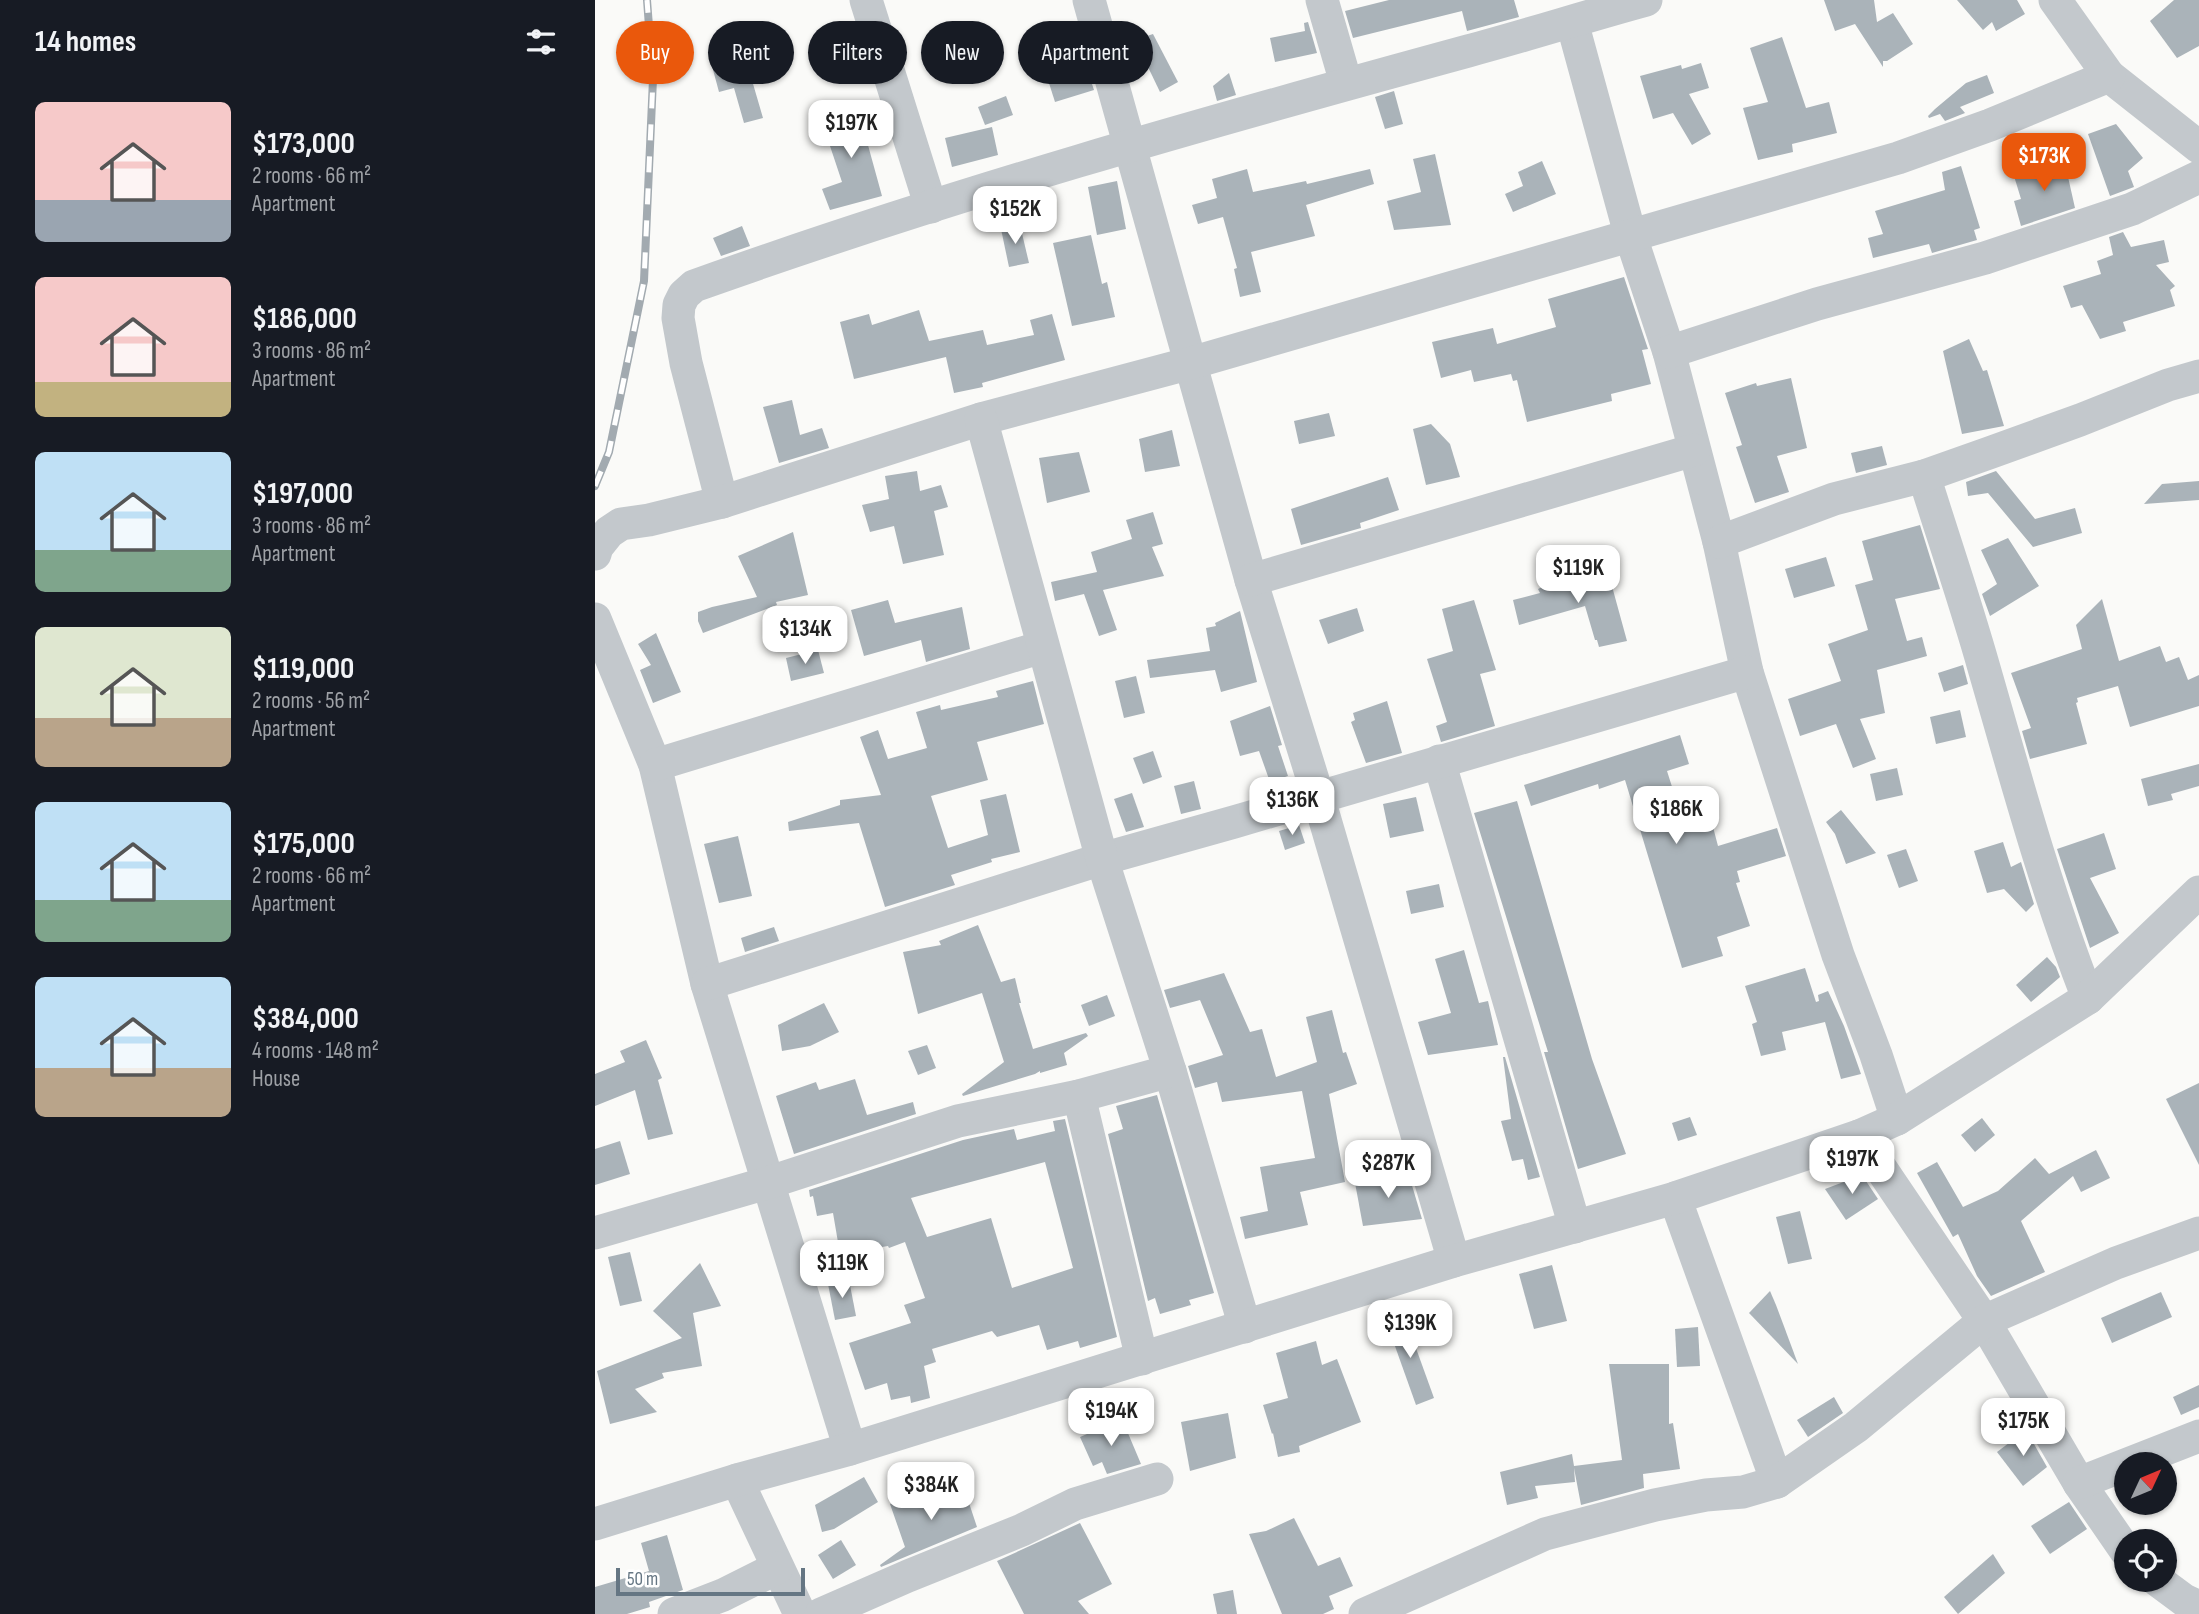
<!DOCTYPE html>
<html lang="en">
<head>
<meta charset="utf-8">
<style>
  body { margin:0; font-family:"Sofia Sans Condensed",sans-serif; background:#20242c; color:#f1f3f6; height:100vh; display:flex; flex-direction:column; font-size:26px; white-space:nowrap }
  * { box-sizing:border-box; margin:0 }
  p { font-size:23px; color:#9ea1a6 }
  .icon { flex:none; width:38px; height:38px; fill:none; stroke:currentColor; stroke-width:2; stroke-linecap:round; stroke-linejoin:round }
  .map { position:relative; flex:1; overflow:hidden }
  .sheet { display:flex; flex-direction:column; background:#171b24; width:595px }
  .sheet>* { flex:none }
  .banner { position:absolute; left:21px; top:21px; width:665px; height:63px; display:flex; gap:14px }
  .needle { width:46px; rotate:46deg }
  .fabs { position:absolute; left:1519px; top:1452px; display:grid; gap:14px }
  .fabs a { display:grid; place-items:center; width:63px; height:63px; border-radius:50%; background:#171b24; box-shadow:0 2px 5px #0004; font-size:35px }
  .scale { position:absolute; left:21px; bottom:18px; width:189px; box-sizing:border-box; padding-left:7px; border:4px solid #657683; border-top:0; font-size:19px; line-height:24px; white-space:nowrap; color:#657683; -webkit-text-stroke:5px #fff; paint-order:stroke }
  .price { position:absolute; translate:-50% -60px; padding:0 16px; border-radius:14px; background:#fff; color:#222; font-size:23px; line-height:46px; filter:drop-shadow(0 2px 4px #0008) }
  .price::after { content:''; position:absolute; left:50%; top:42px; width:21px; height:16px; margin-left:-10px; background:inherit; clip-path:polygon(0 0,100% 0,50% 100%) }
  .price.on { background:#ea580c; color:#fff }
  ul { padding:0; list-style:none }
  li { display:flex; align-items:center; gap:21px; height:175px; padding:0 35px }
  li span { display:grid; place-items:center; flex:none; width:196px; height:140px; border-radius:10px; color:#555 }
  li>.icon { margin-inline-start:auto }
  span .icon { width:84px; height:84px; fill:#fffc; stroke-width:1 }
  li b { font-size:30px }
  h2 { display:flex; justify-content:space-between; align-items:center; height:84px; padding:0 35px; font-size:30px }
  .tag { padding:0 24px; border-radius:32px; background:#171b24; box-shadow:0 2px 5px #0004; font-size:24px; line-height:63px }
  .tag.on { background:#ea580c; color:#fff }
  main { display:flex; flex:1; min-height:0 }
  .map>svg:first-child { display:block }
  .building { fill:#aab3b9; fill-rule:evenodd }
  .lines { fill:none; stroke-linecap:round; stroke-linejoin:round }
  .minor { stroke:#c3c8cc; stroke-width:33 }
  .rail-casing { stroke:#a2aab0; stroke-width:8 }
  .rail { stroke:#fff; stroke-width:5; stroke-dasharray:16; stroke-linecap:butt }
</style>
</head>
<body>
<main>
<section class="sheet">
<h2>14 homes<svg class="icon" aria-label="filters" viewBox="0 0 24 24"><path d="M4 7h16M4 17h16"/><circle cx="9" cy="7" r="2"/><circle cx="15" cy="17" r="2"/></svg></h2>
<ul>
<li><span style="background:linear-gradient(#f6c9c9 70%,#9aa5b1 0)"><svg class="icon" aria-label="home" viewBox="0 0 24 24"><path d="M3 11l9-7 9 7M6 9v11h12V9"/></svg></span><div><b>$173,000</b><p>2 rooms · 66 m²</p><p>Apartment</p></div></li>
<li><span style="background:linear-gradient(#f6c9c9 75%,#c2b280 0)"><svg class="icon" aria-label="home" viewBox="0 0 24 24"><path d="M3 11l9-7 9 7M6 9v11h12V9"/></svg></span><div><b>$186,000</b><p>3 rooms · 86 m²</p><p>Apartment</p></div></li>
<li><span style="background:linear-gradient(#bfe0f5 70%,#7fa58c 0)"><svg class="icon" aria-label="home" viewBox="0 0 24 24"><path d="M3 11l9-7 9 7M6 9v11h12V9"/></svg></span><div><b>$197,000</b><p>3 rooms · 86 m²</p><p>Apartment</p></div></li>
<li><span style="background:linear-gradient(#dfe7d0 65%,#b9a48a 0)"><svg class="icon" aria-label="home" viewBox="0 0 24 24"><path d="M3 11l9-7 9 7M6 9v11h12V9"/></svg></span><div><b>$119,000</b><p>2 rooms · 56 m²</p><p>Apartment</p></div></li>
<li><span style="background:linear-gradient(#bfe0f5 70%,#7fa58c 0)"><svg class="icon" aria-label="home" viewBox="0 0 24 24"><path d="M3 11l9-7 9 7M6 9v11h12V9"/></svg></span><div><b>$175,000</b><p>2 rooms · 66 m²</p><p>Apartment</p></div></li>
<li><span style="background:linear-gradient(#bfe0f5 65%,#b9a48a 0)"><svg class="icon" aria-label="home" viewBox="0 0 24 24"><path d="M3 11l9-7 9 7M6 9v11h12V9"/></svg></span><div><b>$384,000</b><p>4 rooms · 148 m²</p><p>House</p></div></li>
</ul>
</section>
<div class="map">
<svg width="1604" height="1614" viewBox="0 0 1604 1614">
  <rect width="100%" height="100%" fill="#fafaf8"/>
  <!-- building -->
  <g class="building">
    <path d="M794,0H919L924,17L872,31L867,11L758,38L750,11Z"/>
    <path d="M1229,0H1279L1282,22L1298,13L1318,44L1292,61H1288V67L1260,24L1240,31Z"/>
    <path d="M1362,0H1422L1430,14L1401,31L1397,22L1388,30Z"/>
    <path d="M1579,0H1604V46L1582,58L1555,21Z"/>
    <path d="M713,22L722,53L680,62L675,38L710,31L709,23Z"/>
    <path d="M142,29L168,118L149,123L139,88L124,92L117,66L126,63L121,33Z"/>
    <path d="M558,34L583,82L565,92L540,40Z"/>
    <path d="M1187,37L1211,108L1234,102L1242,133L1197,144L1198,152L1163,160L1148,108L1173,102L1155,48Z"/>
    <path d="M1106,63L1114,88L1094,94L1116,134L1097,145L1078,113L1058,119L1045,76L1086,65L1087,69Z"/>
    <path d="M491,66L499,90L460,102L453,80Z"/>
    <path d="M634,73L641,95L622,101L618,86Z"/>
    <path d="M1392,75L1399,93L1365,107L1370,113L1350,121L1345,114L1334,118L1333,116L1340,109L1371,83Z"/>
    <path d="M799,91L808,124L790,129L780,97Z"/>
    <path d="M411,96L418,115L390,125L383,107Z"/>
    <path d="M271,105L278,124L268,127L287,196L235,210L227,189L247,182L227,122Z"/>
    <path d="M1521,124L1548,158L1533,171L1539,187L1515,196L1493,134Z"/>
    <path d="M397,127L403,155L357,167L350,138Z"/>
    <path d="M840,154L856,225L799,230L792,201L826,192L818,159Z"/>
    <path d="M1469,159L1480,208L1426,226L1419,201L1426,199L1419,176Z"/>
    <path d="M947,161L961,194L918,212L910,194L928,186L923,172Z"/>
    <path d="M1366,166L1385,228L1379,230L1382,240L1337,253L1334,244L1278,258L1273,238L1288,234L1280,211L1350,190L1347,172Z"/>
    <path d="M652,169L658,192L711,181L712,184L775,169L779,184L711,205L720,236L656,252L666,292L645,297L639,269L642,268L628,217L603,224L597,205L622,198L617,179Z"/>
    <path d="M522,181L531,229L502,235L493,187Z"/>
    <path d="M425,225L434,263L414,267L406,229Z"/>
    <path d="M147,226L155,246L126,256L118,238Z"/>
    <path d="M1528,232L1536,247L1569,240L1574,262L1561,265L1580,286L1575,290L1580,306L1528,322L1531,331L1505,339L1487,305L1476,308L1468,286L1506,274L1502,261L1518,255L1514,237Z"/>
    <path d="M496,235L507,284L512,282L520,317L477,326L458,243Z"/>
    <path d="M1029,277L1053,349L1047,350L1056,384L1016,394L1017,401L932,422L922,380L918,381L916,374L879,382L876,370L846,378L837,342L898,328L902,344L961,327L953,299Z"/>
    <path d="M324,310L334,341L388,330L392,345L439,335L435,320L457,314L470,360L387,383L388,387L359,393L351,357L259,379L245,322L274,314L277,325Z"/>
    <path d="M1374,339L1388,371L1392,370L1409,426L1367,434L1348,351Z"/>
    <path d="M1196,378L1212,448L1182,456L1194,492L1160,503L1141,447L1147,445L1130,393L1161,383L1162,386Z"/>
    <path d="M197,400L205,435L227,428L234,448L184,463L168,407Z"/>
    <path d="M734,413L740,436L704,444L699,421Z"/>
    <path d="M836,424L855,444L865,477L831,485L818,429Z"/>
    <path d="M577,430L585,466L550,472L544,439Z"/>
    <path d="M1287,446L1292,465L1261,473L1256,453Z"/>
    <path d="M484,452L495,492L452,503L444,458Z"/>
    <path d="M322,471L325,491L346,485L353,507L339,511L349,555L308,564L299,526L275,532L267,505L294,499L290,476Z"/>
    <path d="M1401,471L1440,519L1480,508L1487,533L1438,547L1393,493L1373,496L1371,482Z"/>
    <path d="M793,477L804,510L765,523L766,528L706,545L696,509Z"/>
    <path d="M1604,481V500L1549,504L1567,484Z"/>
    <path d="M558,512L568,544L557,547L569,576L508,590L522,630L504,636L489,594L460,601L456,582L502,572L496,552L537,539L531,520Z"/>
    <path d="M1325,525L1345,589L1300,599L1312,641L1327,637L1332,656L1282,670L1290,713L1265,719L1281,759L1258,768L1241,724L1205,736L1193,699L1246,681L1233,644L1273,630L1260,585L1278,580L1267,541Z"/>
    <path d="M198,532L213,595L181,602L182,605L108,633L103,621V612L117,607L162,597L143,556Z"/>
    <path d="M1413,538L1444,586L1395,616L1387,594L1402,584L1386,550Z"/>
    <path d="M1231,557L1240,586L1199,598L1190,569Z"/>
    <path d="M1012,568L1032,641L1004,647L1002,640H1000L990,606L924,625L918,600L945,593L943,589L953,584Z"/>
    <path d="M1507,599L1524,661L1565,646L1571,662L1584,657L1593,680L1604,675V706L1535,727L1523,686L1482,698L1483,702L1481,703L1492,744L1435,759L1427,731L1436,728L1416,673L1487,649L1481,625Z"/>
    <path d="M293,600L300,623L367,607L375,649L331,662L326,640L269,656L256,610Z"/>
    <path d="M879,600L901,670L885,674L900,726L846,742L841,726L852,722L832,659L858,651L847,609Z"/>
    <path d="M762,608L769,631L733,644L724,620Z"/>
    <path d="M645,611L662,682L626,692L620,670L555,678L552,660L615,651L611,628L621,626L620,623Z"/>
    <path d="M61,633L86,692L58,703L45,670L56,665L43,644Z"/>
    <path d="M223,650L229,673L196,681L191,658Z"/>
    <path d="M1368,665L1373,684L1349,692L1343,673Z"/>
    <path d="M541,676L550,713L529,718L520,681Z"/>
    <path d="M438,681L449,724L382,742L393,780L336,796L353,848L393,835L385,800L411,794L425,852L396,859L397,862L356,875L360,885L290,907L264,823L194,831L193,822L245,805V800L286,795L265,737L283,730L293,759L332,748L321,712L345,705L346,710L403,697L401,691Z"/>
    <path d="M792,701L807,753L771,763L756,722L760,720L758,713Z"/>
    <path d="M675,706L687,745L683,746L693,776L675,782L664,751L645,756L635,721Z"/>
    <path d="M1365,710L1371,737L1341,744L1335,717Z"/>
    <path d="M1085,735L1094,764L1072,771L1086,815L1113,808L1123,846L1182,828L1191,856L1142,871L1145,882L1141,883L1155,926L1122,937L1128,956L1087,968L1030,780L1004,789L1003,784L936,806L929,785Z"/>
    <path d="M558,751L567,777L548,784L538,758Z"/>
    <path d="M1604,764V786L1576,794L1578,800L1553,806L1546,779Z"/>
    <path d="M1302,768L1308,795L1281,801L1275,774Z"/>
    <path d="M599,781L606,809L586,814L579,786Z"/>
    <path d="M537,793L549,827L531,832L519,799Z"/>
    <path d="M821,797L829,831L795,838L788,804Z"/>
    <path d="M922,801L997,1059L1031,1154L983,1169L949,1052H953L879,813Z"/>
    <path d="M1246,810L1281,853L1251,864L1240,834L1231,822Z"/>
    <path d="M704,825L710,843L690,850L684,831Z"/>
    <path d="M1509,833L1521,869L1495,878L1524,933L1495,948L1462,849Z"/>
    <path d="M143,836L157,896L124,903L109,844Z"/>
    <path d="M1408,842L1416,867L1426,862L1439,904L1431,912L1409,889L1392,893L1379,851Z"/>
    <path d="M1311,849L1323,881L1304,888L1292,855Z"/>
    <path d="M844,884L849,907L816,914L811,891Z"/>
    <path d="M383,925L406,982L420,978L426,1003H424L438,1049L491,1033L493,1036L469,1053L472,1065L445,1073V1071L440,1074L368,1096L367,1094L409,1062L387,993L323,1014L308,952L346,945L344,941Z"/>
    <path d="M179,927L184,941L150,952L146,938Z"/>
    <path d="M869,950L884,1003L893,1001L903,1045L833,1055L823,1022L856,1013L840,959Z"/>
    <path d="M1452,957L1461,967L1465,977L1436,1002L1421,985Z"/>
    <path d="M1210,968L1221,1002L1224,1001L1223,995L1233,991L1249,1026L1266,1074L1246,1079L1230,1022L1187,1032L1191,1050L1166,1056L1157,1024L1162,1022L1150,986Z"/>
    <path d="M629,973L655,1032L667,1029L681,1077L722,1062L711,1017L737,1010L748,1053L751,1052L762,1084L734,1094L750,1182L705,1192L713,1225L650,1239L645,1217L673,1211L665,1167L720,1158L707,1091L627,1102L622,1082L600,1088L593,1066L628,1055L605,1000L575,1008L569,990Z"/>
    <path d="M512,995L520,1016L494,1026L486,1005Z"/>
    <path d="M229,1003L244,1032L215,1046L187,1051L183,1025Z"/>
    <path d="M51,1040L67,1078L63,1080L78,1134L53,1140L40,1090L0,1106V1074L30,1062L25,1051Z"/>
    <path d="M332,1045L341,1068L323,1075L313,1051Z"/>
    <path d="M908,1057H910L945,1177L933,1180L928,1159L917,1161L906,1121L916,1119Z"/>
    <path d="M260,1079L272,1115L318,1102L321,1114L199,1154L181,1096L221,1082L224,1090Z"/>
    <path d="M1604,1083V1165L1571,1099Z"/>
    <path d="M562,1095L619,1293L594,1300L596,1305L565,1314L560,1298L553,1301L513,1134L528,1129L521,1106Z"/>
    <path d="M1095,1117L1102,1135L1083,1141L1077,1123Z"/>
    <path d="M1387,1118L1400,1135L1380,1152L1366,1135Z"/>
    <path d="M470,1119L522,1337L485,1348L483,1341L452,1350L444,1325L402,1337L397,1331L337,1349L341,1362L329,1366L335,1398L316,1403L315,1396L296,1400L292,1383L270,1390L254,1343L316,1323L309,1305L330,1298L310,1242L294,1248L293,1246L245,1254L238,1213L222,1216L218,1196L215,1197L214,1190L368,1140L419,1129L422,1140L460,1131L458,1121ZM450,1162L478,1268L417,1288L396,1218L332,1237L316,1198Z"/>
    <path d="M25,1141L35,1174L0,1185V1149Z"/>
    <path d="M1501,1150L1515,1178L1486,1192L1478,1176L1426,1221L1450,1272L1396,1296L1382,1276L1363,1234L1358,1237L1322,1173L1342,1162L1368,1207L1403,1191L1440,1158L1454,1174Z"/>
    <path d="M813,1172L827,1219L768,1226L760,1183Z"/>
    <path d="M1267,1175L1283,1199L1251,1220L1230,1189Z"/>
    <path d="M1205,1211L1217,1259L1193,1264L1181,1217Z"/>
    <path d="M35,1252L47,1301L25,1306L13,1257Z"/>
    <path d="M105,1263L126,1306L98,1313L107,1366L67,1373L69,1378L40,1389L62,1412L15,1424L2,1371L87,1338L58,1311Z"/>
    <path d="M957,1265L972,1321L939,1329L924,1274Z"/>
    <path d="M254,1280L261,1316L240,1320L233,1284Z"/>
    <path d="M1175,1291L1181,1305L1203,1364L1154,1313Z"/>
    <path d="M1566,1292L1577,1317L1517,1343L1506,1318Z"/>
    <path d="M809,1315L839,1398L821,1405L791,1321Z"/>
    <path d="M1103,1327L1105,1366L1082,1367L1080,1329Z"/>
    <path d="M721,1341L727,1365L742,1359L766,1422L704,1446L705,1452L683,1457L678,1433L677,1434L668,1405L693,1398L681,1353Z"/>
    <path d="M1014,1364H1074V1424L1078,1423L1085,1469L1048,1474L1049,1488L986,1505L979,1468L980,1482L940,1486L943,1498L912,1505L905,1472L977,1454L979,1466L1027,1460Z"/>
    <path d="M1604,1385V1407L1586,1415L1578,1397Z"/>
    <path d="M1239,1397L1248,1413L1213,1437L1202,1420Z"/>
    <path d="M633,1413L641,1458L595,1471L586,1422Z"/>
    <path d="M527,1419L546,1464L512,1474L507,1462L498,1466L485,1437Z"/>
    <path d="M1431,1430L1452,1467L1428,1486L1402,1452Z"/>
    <path d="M269,1477L283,1502L239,1529L227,1532L220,1505Z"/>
    <path d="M369,1488L382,1527L286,1567L285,1565L310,1547L295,1504L314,1497L318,1506Z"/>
    <path d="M1474,1502L1492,1529L1455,1554L1436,1526Z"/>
    <path d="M699,1518L723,1566L745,1557L758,1586L734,1596L739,1609L728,1614H687L654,1534L671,1531Z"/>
    <path d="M485,1523L517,1584L483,1601L494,1614H429L402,1561Z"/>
    <path d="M72,1535L88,1590L54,1602L55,1607L32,1614H0V1587L54,1571L46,1543Z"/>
    <path d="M246,1540L261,1565L238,1579L223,1555Z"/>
    <path d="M1398,1554L1410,1573L1363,1614L1349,1597Z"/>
    <path d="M638,1590L642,1614H622L618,1594Z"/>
  </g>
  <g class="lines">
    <!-- minor -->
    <g class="minor">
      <path d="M271,0L336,207"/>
      <path d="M494,0L656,580L723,796L859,1261"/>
      <path d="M727,0L751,83"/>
      <path d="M1460,0L1514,76L1604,147"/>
      <path d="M977,22L1035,234L1074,352L1124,542L1152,672L1243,955L1281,1055L1302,1119"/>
      <path d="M1074,352L1222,304L1390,258L1537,209L1604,177"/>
      <path d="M1329,476C1349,540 1371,604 1389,668C1421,779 1451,890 1493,998"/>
      <path d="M127,502L91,363L83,318L84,305L89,295L99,286C353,195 613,122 873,51C933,35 992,16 1051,0"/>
      <path d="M1124,542L1239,499L1329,476L1394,453L1485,420L1573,385L1604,376"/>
      <path d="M0,554L2,547L14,532L26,524L54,520L127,502L386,419L596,363L1303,158L1395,125L1514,76"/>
      <path d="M656,580L1099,450"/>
      <path d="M0,619L60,765L112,984L255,1449"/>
      <path d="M844,761L980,1227"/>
      <path d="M60,765L447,647"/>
      <path d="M112,984L507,859L639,822L1152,672"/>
      <path d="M575,1071L650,1327"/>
      <path d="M484,1096L547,1359"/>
      <path d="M1264,1136L1389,1321L1484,1483L1531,1551"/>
      <path d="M1080,1198L1182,1482"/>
      <path d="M0,1233L172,1183L363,1121L484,1096L575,1071L507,859L386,419"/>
      <path d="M142,1480L205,1614"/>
      <path d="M1484,1483L1604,1436"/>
      <path d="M0,1524L142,1480L255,1449L859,1261L1080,1198L1264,1136L1302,1119L1493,998L1604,892"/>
      <path d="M1562,1580L1589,1600L1604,1607"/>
      <path d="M79,1614L128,1595L182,1568"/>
      <path d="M226,1614L313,1576L427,1530L480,1504L562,1479"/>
      <path d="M770,1614L950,1534L1060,1505L1111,1495L1148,1492L1182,1482L1261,1427L1389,1321L1521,1263L1604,1233"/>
    </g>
    <!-- rail casing -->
    <g class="rail-casing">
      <path id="rail" d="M0,486L14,452L49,281L58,79L52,0"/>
    </g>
    <!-- rail -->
    <use href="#rail" class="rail"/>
  </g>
</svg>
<div class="fabs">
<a><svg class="needle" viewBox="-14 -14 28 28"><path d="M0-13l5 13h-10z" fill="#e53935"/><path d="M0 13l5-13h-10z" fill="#9ea1a6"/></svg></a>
<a><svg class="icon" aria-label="locate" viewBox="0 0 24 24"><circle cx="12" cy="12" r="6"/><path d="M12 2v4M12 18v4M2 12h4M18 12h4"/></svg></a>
</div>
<div class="scale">50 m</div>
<b class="price" style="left:256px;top:160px">$197K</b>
<b class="price on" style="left:1449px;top:193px">$173K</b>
<b class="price" style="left:420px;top:246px">$152K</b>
<b class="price" style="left:983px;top:605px">$119K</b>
<b class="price" style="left:210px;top:666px">$134K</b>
<b class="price" style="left:697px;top:837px">$136K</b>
<b class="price" style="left:1081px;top:846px">$186K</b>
<b class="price" style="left:1257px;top:1196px">$197K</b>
<b class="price" style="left:793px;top:1200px">$287K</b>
<b class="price" style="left:247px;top:1300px">$119K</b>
<b class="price" style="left:815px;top:1360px">$139K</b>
<b class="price" style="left:516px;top:1448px">$194K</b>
<b class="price" style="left:1428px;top:1458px">$175K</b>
<b class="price" style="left:336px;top:1522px">$384K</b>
<div class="banner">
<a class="tag on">Buy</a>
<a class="tag">Rent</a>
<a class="tag">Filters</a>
<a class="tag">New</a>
<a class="tag">Apartment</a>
</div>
</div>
</main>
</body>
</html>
